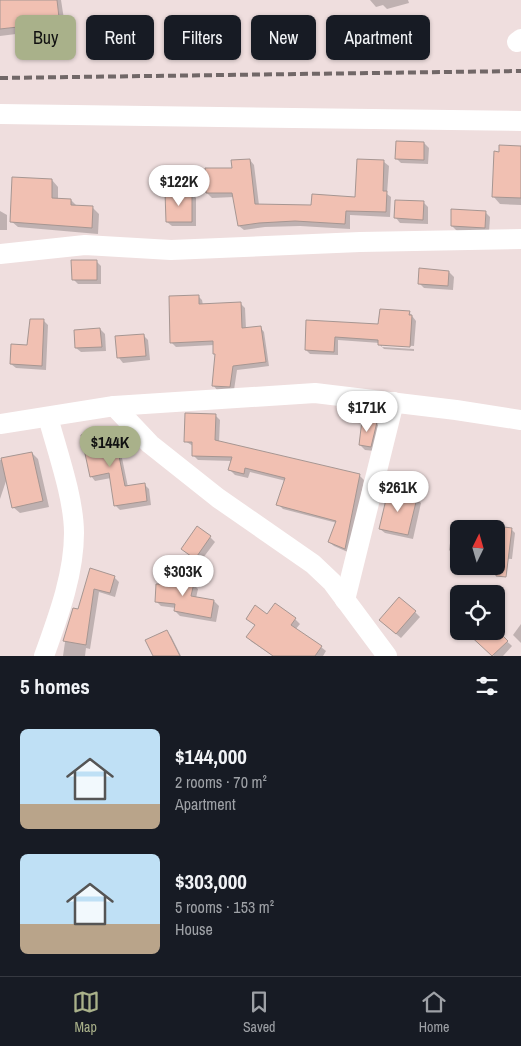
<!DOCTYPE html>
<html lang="en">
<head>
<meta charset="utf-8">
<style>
  body { margin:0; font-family:"Archivo Narrow",sans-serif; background:#20242c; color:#f1f3f6; height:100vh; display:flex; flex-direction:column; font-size:19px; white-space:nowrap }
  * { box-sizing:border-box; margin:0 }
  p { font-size:16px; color:#9ea1a6 }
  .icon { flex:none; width:28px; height:28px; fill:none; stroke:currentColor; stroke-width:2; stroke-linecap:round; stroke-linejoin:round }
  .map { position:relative; height:656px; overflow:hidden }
  .details { display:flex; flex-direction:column; background:#171b24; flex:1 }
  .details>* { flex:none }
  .banner { position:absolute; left:15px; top:15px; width:491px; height:45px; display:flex; gap:10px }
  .needle { width:32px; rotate:5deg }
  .buttons { position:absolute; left:450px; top:520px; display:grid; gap:10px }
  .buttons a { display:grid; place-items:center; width:55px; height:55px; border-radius:8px; background:#171b24; box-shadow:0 1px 4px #0004; font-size:25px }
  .price { position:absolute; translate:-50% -42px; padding:0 11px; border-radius:18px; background:#fff; color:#222; font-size:16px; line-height:32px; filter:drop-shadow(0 1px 2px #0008) }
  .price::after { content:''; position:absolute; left:50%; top:30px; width:15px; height:11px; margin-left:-8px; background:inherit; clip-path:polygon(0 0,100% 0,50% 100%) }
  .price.current { background:#a9b18a; color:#111 }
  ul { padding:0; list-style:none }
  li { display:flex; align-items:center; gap:15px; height:125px; padding:0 20px }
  li span { display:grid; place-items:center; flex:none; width:140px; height:100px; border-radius:8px; color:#555 }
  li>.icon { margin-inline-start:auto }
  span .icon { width:60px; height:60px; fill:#fffc; stroke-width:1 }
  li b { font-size:21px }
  h2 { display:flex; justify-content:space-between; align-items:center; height:60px; padding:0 20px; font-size:21px }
  .tag { padding:0 18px; border-radius:8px; background:#171b24; box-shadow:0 1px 4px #0004; font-size:18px; line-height:45px }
  .tag.current { background:#a9b18a; color:#111 }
  .tab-bar { display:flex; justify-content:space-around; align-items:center; height:70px; border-top:1px solid #363941; background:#171b24; font-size:14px; color:#9ea1a6 }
  .tab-bar a { display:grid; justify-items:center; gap:2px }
  .tab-bar .current { color:#a9b18a }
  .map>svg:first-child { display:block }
  .shadow { fill:#0003 }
  .building { fill:#f1c0b2; stroke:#a69692 }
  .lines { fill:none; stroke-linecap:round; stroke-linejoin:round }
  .minor { stroke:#fff; stroke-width:20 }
  .rail { stroke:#716767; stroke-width:4; stroke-dasharray:8 4; stroke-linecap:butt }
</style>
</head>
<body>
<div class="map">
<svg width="521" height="656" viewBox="0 0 521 656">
  <rect width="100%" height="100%" fill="#efdede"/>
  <!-- shadow -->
  <g class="shadow">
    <path d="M0,0H61L66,32L43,35L40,31L0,36Z"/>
    <path d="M370,0H408L409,3L387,9L383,5L376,7Z"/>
    <path d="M424,143L429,148L428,164L401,163L396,158Z"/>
    <path d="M521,147V205L500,204L493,196L500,153Z"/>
    <path d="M250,160L254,165L259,205L313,206L357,198L384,162L389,166L387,194L391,197L390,217L350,215V229L300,226L265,227L244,230L239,226L234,197L212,198L207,193L233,169Z"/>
    <path d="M52,180L58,187V199L71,200L77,206L93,208L99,214L98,234L18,227L11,221Z"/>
    <path d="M191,193L196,198V226H172L167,222Z"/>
    <path d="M423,202L428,207V224L400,223L396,218Z"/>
    <path d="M0,211L7,215V230H0Z"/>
    <path d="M485,212L490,217L489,232L457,231L452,226Z"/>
    <path d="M96,261L101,266V284H78L73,279Z"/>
    <path d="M449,272L454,277L453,290L424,288L419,283Z"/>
    <path d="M198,296L202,300L203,305L240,303L245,308L246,329L260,327L264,332L269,366L237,370L234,390H217L213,385L216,355L214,345L176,347L171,342Z"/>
    <path d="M409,312L416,321L414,346L382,344V347L414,349V351L384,349L380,345V343L338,340V355L310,354L306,350L307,321L379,325Z"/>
    <path d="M43,320L48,325L46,370L16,368L11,364L28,347Z"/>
    <path d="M100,329L105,334L106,351L81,352L76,348Z"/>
    <path d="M143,335L148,340L150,360L123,363L119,358Z"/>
    <path d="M215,415L220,420L219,442L359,475L364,480L350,553L334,546L329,542L337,523L283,509L278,504L286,481L250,472L248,478L235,475L230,470L232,461L198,460L193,455V446L185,441Z"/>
    <path d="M376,423L381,428L375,451L365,450L360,445Z"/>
    <path d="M109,431L114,436L117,453L122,458L128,487L144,484L149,489L151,505L120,510L115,505L111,478L95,481L91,476Z"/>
    <path d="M32,453L38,459L49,507L20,513L13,507L7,478L0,499V460Z"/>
    <path d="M416,499L421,503L413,539L385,533L380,529Z"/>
    <path d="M478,525L511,529L515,533L512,559L496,558V529H477Z"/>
    <path d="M451,536H459V555H454L449,550Z"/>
    <path d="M210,537L215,542L200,562L187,553Z"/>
    <path d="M90,570L114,577L119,582L115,597L99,592L90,649L86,648L85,656H63L66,635L79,610Z"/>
    <path d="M162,578L181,580L193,584L198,589L196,598L214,601L219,606L216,622L180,616L175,611L176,608L161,606L156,601Z"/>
    <path d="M415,612L420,617L401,638L385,625Z"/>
    <path d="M268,616L295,619L300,624L295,630L321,647L326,651L323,656H273L252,642L247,637L256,625L252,623Z"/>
    <path d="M521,624V643L513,635Z"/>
    <path d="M496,631L512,646L503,656H494L478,642Z"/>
    <path d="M166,632L171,636L181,656H154Z"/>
  </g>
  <!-- building -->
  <g class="building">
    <path d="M0,0H57L60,26L36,29L35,25L0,29Z"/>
    <path d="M396,141L424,142V160L395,159Z"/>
    <path d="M499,145L521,146V198L492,197L494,151L499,152Z"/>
    <path d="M250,159L255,204L311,205L312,194L355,197L357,159L384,160L383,191H387L386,212L346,211L345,224L295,221L259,223L238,226L232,193H206L205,168H232L231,160Z"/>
    <path d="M12,177L52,179V198L71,199V205L93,206L92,228L10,222Z"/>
    <path d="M165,192H192V222H166Z"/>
    <path d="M395,200L424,201L423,220L394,218Z"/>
    <path d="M451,209L486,211L485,228L451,226Z"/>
    <path d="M71,260H97V280H72Z"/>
    <path d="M419,268L449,271L448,286L418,284Z"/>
    <path d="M199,295V304L241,302L242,328L261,326L266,362L233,366L230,387L212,386L215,354H213V341L170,343L169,296Z"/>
    <path d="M380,309L410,311L409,315H412L410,347L378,345V340L335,337L334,352L305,350L306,320L378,324Z"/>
    <path d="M30,319H44L42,366L10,364L11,344L27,345Z"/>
    <path d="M100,328L102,347L75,348L74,330Z"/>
    <path d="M144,334L146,356L117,358L115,336Z"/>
    <path d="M185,413L216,414L215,440L360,474L345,549L328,542L336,521L276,505L285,478L245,468L244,474L228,470L232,457L192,456V442H184Z"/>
    <path d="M362,420L377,422L371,447L359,445Z"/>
    <path d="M110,429L114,452L118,451L125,486L145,483L147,501L114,506L109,473L90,477L81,435Z"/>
    <path d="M32,452L43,501L12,508L1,458Z"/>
    <path d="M388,491L417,498L408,535L379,529Z"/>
    <path d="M197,526L211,536L195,559L181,549Z"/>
    <path d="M496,526L512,528L506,577L496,576Z"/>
    <path d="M90,568L115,576L110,593L94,589L86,645L63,641L73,608L78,609Z"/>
    <path d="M161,576L181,579L180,580L194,583L191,596L214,600L211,618L174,611L175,604L155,602L156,584H160Z"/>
    <path d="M399,597L416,611L396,634L379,620Z"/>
    <path d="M275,603L296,618L291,625L322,646L315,656H273L246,637L255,625L246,619L255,605L267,614Z"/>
    <path d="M167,630L180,656H153L145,640Z"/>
    <path d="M465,631H498L508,641L492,656Z"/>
  </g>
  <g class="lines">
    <!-- minor -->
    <g class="minor">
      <path d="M517,42L521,39"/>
      <path d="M0,114L521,121"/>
      <path d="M0,254L85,245L171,250L360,242L521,239"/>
      <path d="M114,406L150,444L218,498L313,564L332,582L387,656"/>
      <path d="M0,424L114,406L315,393L456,410L521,420"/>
      <path d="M345,600L394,402"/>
      <path d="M44,656C58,617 74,575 74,533C74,498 57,451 48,417"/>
    </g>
    <!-- rail -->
    <path class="rail" d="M0,78L521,71"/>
  </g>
</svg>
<div class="buttons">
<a><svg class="needle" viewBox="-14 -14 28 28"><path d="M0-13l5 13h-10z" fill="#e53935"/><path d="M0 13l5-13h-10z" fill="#9ea1a6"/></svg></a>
<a><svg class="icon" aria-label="locate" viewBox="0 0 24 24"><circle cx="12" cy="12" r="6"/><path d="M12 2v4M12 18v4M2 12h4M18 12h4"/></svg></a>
</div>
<b class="price" style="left:179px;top:207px">$122K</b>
<b class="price" style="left:367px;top:433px">$171K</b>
<b class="price current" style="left:110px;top:468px">$144K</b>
<b class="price" style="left:398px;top:513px">$261K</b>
<b class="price" style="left:183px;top:597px">$303K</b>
<div class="banner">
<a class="tag current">Buy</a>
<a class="tag">Rent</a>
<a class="tag">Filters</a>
<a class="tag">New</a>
<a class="tag">Apartment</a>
</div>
</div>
<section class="details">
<h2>5 homes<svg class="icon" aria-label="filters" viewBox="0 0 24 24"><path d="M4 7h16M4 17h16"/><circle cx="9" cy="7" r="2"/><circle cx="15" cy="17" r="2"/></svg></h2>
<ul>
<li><span style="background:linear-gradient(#bfe0f5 75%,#b9a48a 0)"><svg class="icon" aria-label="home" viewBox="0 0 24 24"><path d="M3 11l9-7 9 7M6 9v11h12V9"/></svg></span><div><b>$144,000</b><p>2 rooms · 70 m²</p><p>Apartment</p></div></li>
<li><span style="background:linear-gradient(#bfe0f5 70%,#b9a48a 0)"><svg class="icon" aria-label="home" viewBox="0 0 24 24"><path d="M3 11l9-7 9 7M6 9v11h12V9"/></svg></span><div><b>$303,000</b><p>5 rooms · 153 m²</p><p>House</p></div></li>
</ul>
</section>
<nav class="tab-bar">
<a class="current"><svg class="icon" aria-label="map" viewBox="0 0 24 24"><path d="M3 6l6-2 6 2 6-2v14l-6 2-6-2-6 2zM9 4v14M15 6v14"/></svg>Map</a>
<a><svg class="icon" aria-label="saved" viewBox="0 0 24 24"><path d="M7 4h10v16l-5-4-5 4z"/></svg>Saved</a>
<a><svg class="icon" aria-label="home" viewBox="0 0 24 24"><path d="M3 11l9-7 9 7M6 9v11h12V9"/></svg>Home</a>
</nav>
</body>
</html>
